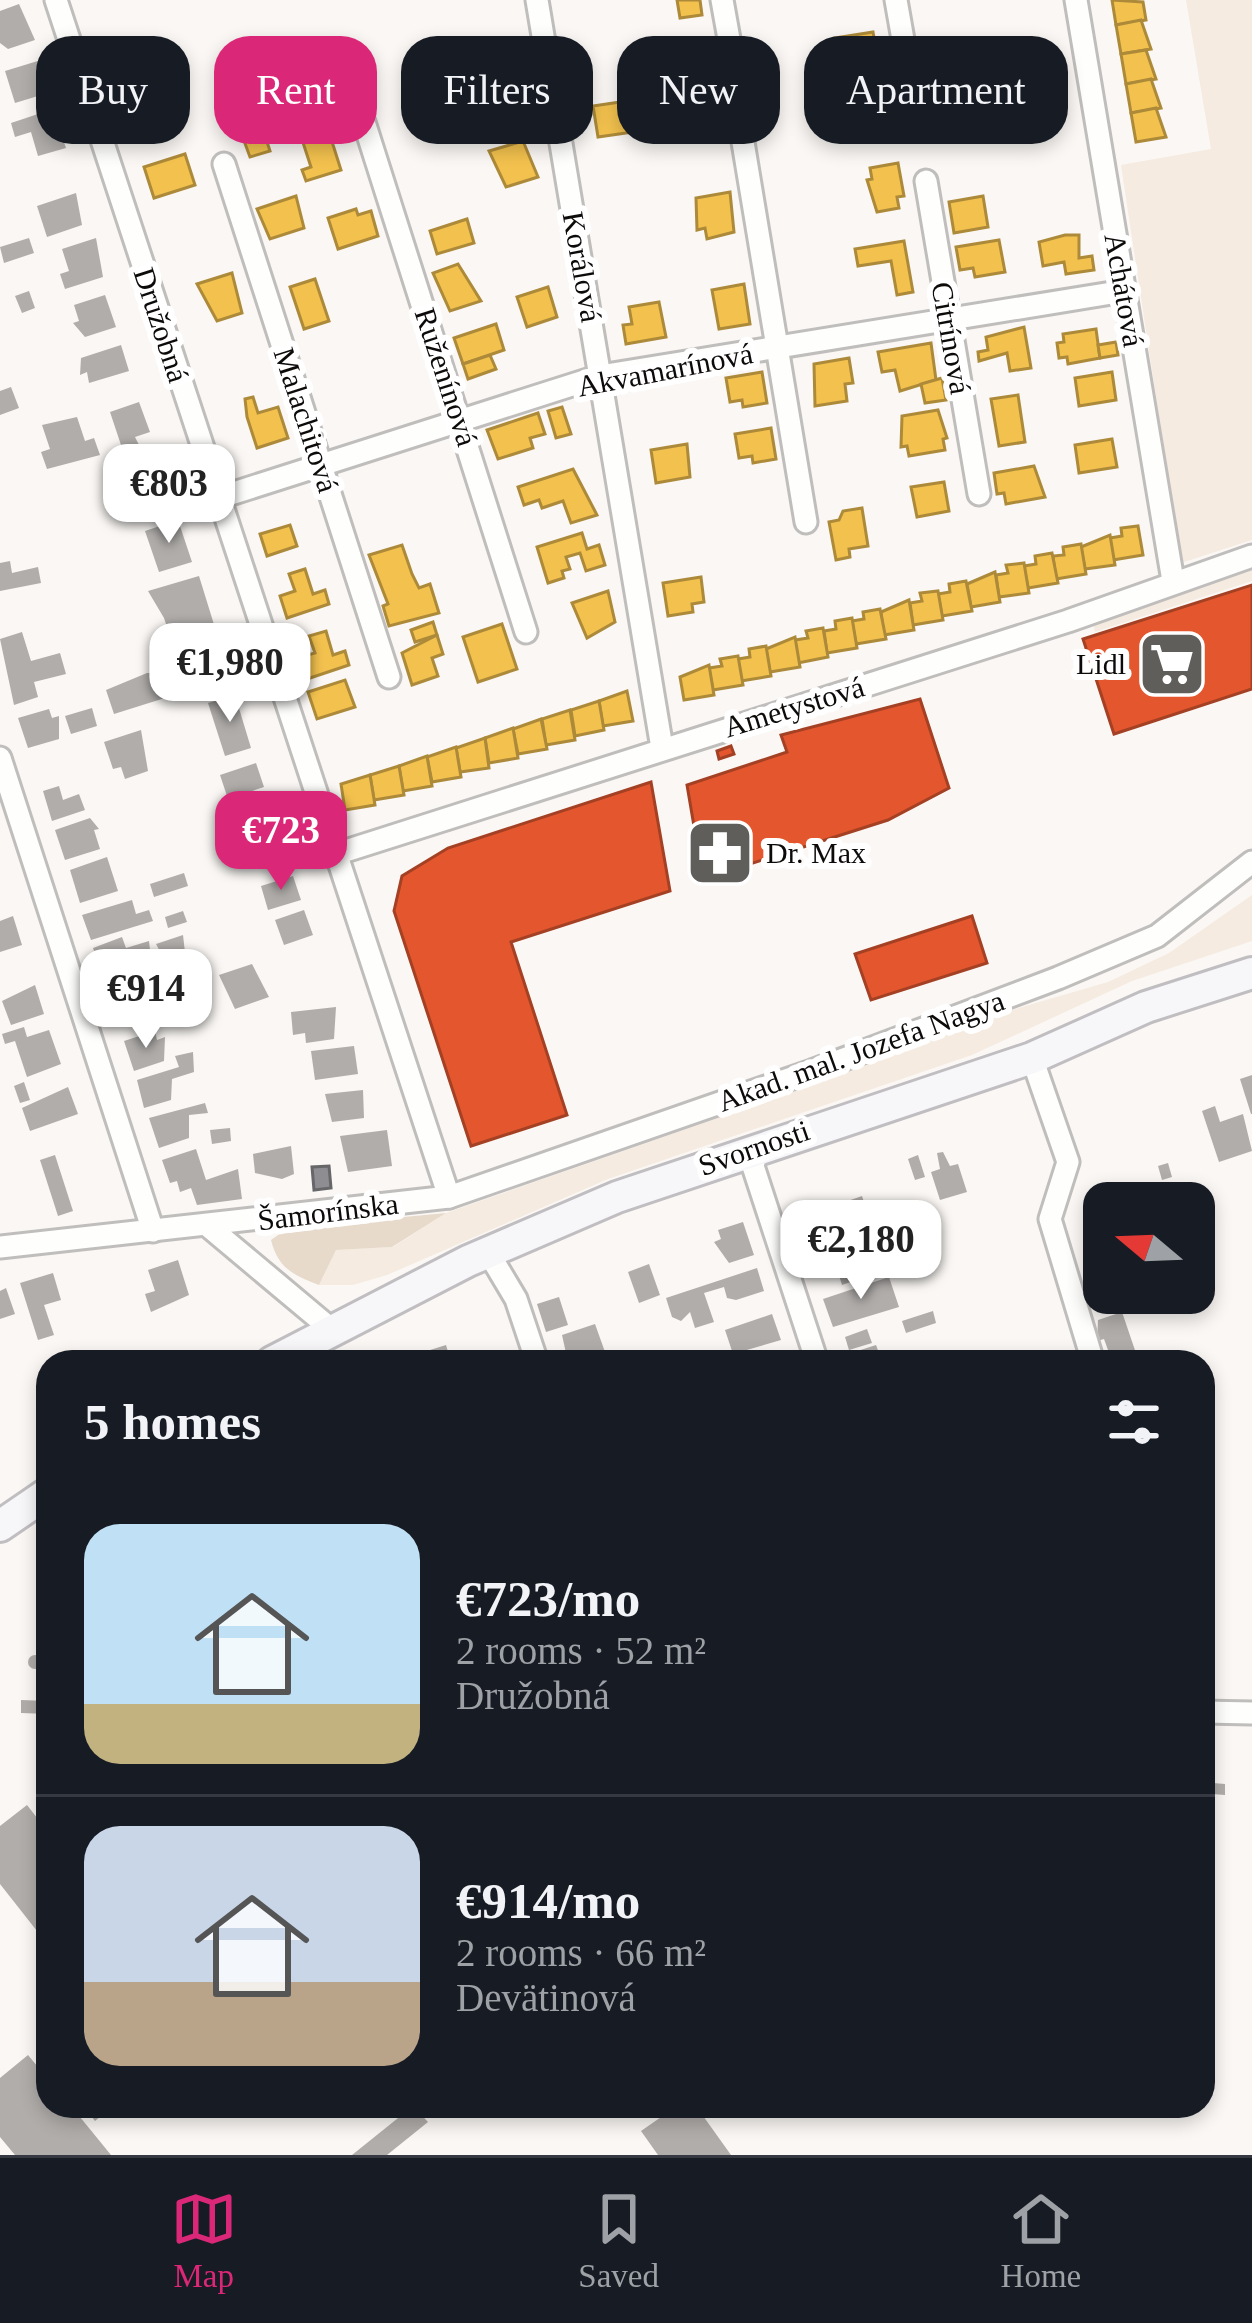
<!DOCTYPE html>
<html lang="en">
<head>
<meta charset="utf-8">
<style>
  body { margin:0; font-family:"Times New Roman",serif; background:#20242c; color:#f1f3f6; height:100vh; display:flex; flex-direction:column; font-size:45px; white-space:nowrap }
  * { box-sizing:border-box; margin:0 }
  p { font-size:39px; color:#9ea1a6 }
  .icon { flex:none; width:66px; height:66px; fill:none; stroke:currentColor; stroke-width:2; stroke-linecap:round; stroke-linejoin:round }
  .map { position:relative; flex:1; overflow:hidden }
  .side { position:absolute; left:36px; top:1350px; width:1179px; height:768px; display:flex; flex-direction:column; background:#171b24; border-radius:36px; box-shadow:0 6px 18px #0003 }
  .side>* { flex:none }
  .banner { position:absolute; left:36px; top:36px; width:1182px; height:108px; display:flex; gap:24px }
  .needle { width:78px; rotate:289deg }
  .fabs { position:absolute; left:1083px; top:1182px; display:grid; gap:24px }
  .fabs a { display:grid; place-items:center; width:132px; height:132px; border-radius:24px; background:#171b24; box-shadow:0 6px 18px #0003; font-size:60px }
  .price { position:absolute; translate:-50% -102px; padding:0 27px; border-radius:24px; background:#fff; color:#222; font-size:39px; line-height:78px; filter:drop-shadow(0 3px 6px #0008) }
  .price::after { content:''; position:absolute; left:50%; top:72px; width:36px; height:27px; margin-left:-18px; background:inherit; clip-path:polygon(0 0,100% 0,50% 100%) }
  .price.active { background:#db2777; color:#fff }
  ul { padding:0; list-style:none }
  li { display:flex; align-items:center; gap:36px; height:300px; padding:0 48px }
  li+li { border-top:3px solid #363941 }
  li span { display:grid; place-items:center; flex:none; width:336px; height:240px; border-radius:36px; color:#555 }
  li>.icon { margin-inline-start:auto }
  span .icon { width:144px; height:144px; fill:#fffc; stroke-width:1 }
  li b { font-size:51px }
  h2 { display:flex; justify-content:space-between; align-items:center; height:144px; padding:0 48px; font-size:51px }
  .tag { padding:0 42px; border-radius:36px; background:#171b24; box-shadow:0 6px 18px #0003; font-size:42px; line-height:108px }
  .tag.active { background:#db2777; color:#fff }
  .dock { display:flex; justify-content:space-around; align-items:center; height:168px; border-top:3px solid #363941; background:#171b24; font-size:33px; color:#9ea1a6 }
  .dock a { display:grid; justify-items:center; gap:6px }
  .dock .active { color:#db2777 }
  .map>svg:first-child { display:block }
  .green { fill:#f5ebe0 }
  .forest { fill:#e7daca }
  .homes { fill:#f2c14e; stroke:#ad8a39; stroke-width:3 }
  .shops { fill:#e4572e; stroke:#a44023; stroke-width:3 }
  .industry { fill:#8d8d92; stroke:#676669; stroke-width:3 }
  .building { fill:#b0adab }
  .lines { fill:none; stroke-linecap:round; stroke-linejoin:round }
  .street-casing { stroke:#c0bebc; stroke-width:27 }
  .primary-casing { stroke:#c1bec2; stroke-width:36 }
  .street { stroke:#fefefd; stroke-width:21 }
  .primary { stroke:#f7f6f9; stroke-width:30 }
  .labels { text-anchor:middle; stroke-width:12; stroke-linejoin:round; paint-order:stroke }
  .street-label { font-size:30px; fill:#0d0b09; stroke:#fff }
  .poi-label { font-size:30px; fill:#0d0b09; stroke:#fff; text-anchor:end }
</style>
</head>
<body>
<div class="map">
<svg width="1252" height="2155" viewBox="0 0 1252 2155">
  <rect width="100%" height="100%" fill="#faf7f4"/>
  <!-- green -->
  <g class="green">
    <path d="M1186,0H1252V540L1181,563L1121,165L1211,149Z"/>
    <path d="M1252,568V581L1095,632L1093,624Z"/>
    <path d="M1252,895V941L1132,981L972,1055L608,1179L387,1275L353,1285H319L336,1250L393,1247L446,1213L798,1090L981,1019L1108,982L1169,953Z"/>
  </g>
  <!-- forest -->
  <path class="forest" d="M446,1213L392,1247L336,1250L319,1285C293,1275 278,1268 271,1240L288,1228Z"/>
  <!-- homes -->
  <g class="homes">
    <path d="M677,0H700L702,15L680,18Z"/>
    <path d="M1112,0L1143,2L1146,20L1116,25Z"/>
    <path d="M1141,20L1151,49L1121,54L1116,25Z"/>
    <path d="M873,32L879,66L852,71L851,63L840,65L835,38Z"/>
    <path d="M1146,50L1156,79L1126,84L1121,54Z"/>
    <path d="M481,63L523,73L515,106L473,96Z"/>
    <path d="M1151,79L1161,108L1131,113L1126,84Z"/>
    <path d="M627,101L633,132L598,137L593,106Z"/>
    <path d="M527,106L534,126L502,136L495,117Z"/>
    <path d="M321,107L341,170L306,181L302,170L311,167L294,115Z"/>
    <path d="M1156,108L1166,137L1136,142L1131,113Z"/>
    <path d="M261,123L270,151L250,157L240,130Z"/>
    <path d="M523,141L538,177L506,187L489,151Z"/>
    <path d="M185,154L195,185L154,198L144,167Z"/>
    <path d="M898,163L904,196L897,197L899,208L877,212L867,180L872,179L870,168Z"/>
    <path d="M730,192L734,232L707,239L705,228L697,230L696,198Z"/>
    <path d="M296,196L304,228L270,239L257,209Z"/>
    <path d="M983,196L988,227L954,233L949,202Z"/>
    <path d="M356,209L358,215L371,211L378,236L338,249L328,218Z"/>
    <path d="M467,219L474,243L437,254L430,231Z"/>
    <path d="M1065,235H1079V258L1092,256L1094,270L1066,274L1064,262L1043,266L1039,242Z"/>
    <path d="M999,240L1005,272L975,277L973,268L960,270L956,247Z"/>
    <path d="M904,241L913,292L897,295L891,261L858,266L855,249Z"/>
    <path d="M458,264L481,301L450,311L433,273Z"/>
    <path d="M232,273L242,313L217,321L197,284Z"/>
    <path d="M315,279L329,321L304,329L290,287Z"/>
    <path d="M744,284L750,324L719,329L712,290Z"/>
    <path d="M548,287L557,317L527,327L517,297Z"/>
    <path d="M659,302L666,337L626,344L623,325L632,324L629,307Z"/>
    <path d="M496,324L504,350L463,364L454,338Z"/>
    <path d="M1024,327L1031,368L1010,371L1007,353L979,361L978,352L988,350L986,337Z"/>
    <path d="M1096,329L1100,358L1068,364L1067,357L1059,358L1057,343L1064,342L1063,334Z"/>
    <path d="M1116,342L1118,355L1100,358L1098,345Z"/>
    <path d="M931,343L936,380L900,391L895,370L882,372L878,352Z"/>
    <path d="M490,355L496,369L468,379L463,364Z"/>
    <path d="M849,358L853,383L845,384L847,401L815,406L814,364Z"/>
    <path d="M762,372L767,403L743,407L742,400L730,402L726,378Z"/>
    <path d="M1112,372L1116,400L1079,406L1075,378Z"/>
    <path d="M942,378L946,400L925,403L921,384Z"/>
    <path d="M1018,395L1025,442L999,446L991,399Z"/>
    <path d="M253,397L258,413L278,407L288,438L257,448L247,417L245,399Z"/>
    <path d="M562,407L571,434L556,438L548,411Z"/>
    <path d="M938,410L947,438L943,439L945,450L909,456L907,446L901,447L902,416Z"/>
    <path d="M538,413L545,434L530,438L533,448L498,459L487,430Z"/>
    <path d="M771,428L776,459L753,463L752,456L739,458L735,434Z"/>
    <path d="M1112,439L1117,467L1079,473L1075,445Z"/>
    <path d="M687,444L690,477L656,483L651,450Z"/>
    <path d="M1034,466L1045,497L1006,504L1004,493L997,494L994,473Z"/>
    <path d="M573,469L597,515L571,523L563,501L542,508L539,500L524,505L518,487Z"/>
    <path d="M944,482L949,511L917,517L911,487Z"/>
    <path d="M862,508L868,546L849,549L850,557L836,560L829,522L839,520L843,511Z"/>
    <path d="M290,525L297,546L267,556L260,534Z"/>
    <path d="M1138,526L1143,555L1113,560L1110,538L1122,536L1121,528Z"/>
    <path d="M582,533L587,549L599,545L605,565L586,571L580,553L566,557L570,569L562,571L564,578L548,583L537,547Z"/>
    <path d="M1110,535L1115,565L1085,569L1081,547Z"/>
    <path d="M1081,544L1086,574L1056,579L1053,556L1064,555L1063,547Z"/>
    <path d="M402,545L412,574L419,588L430,584L439,613L389,626L383,606L388,604L369,555Z"/>
    <path d="M1052,553L1058,583L1028,588L1024,566L1036,564L1035,556Z"/>
    <path d="M1024,563L1029,593L999,597L996,575L1008,573L1006,565Z"/>
    <path d="M305,569L313,594L325,590L329,604L287,618L280,596L295,591L289,574Z"/>
    <path d="M995,572L1000,602L971,607L967,584Z"/>
    <path d="M701,577L704,602L692,604L693,612L668,616L663,583Z"/>
    <path d="M966,581L972,611L942,616L938,594L950,592L949,584Z"/>
    <path d="M608,591L615,622L587,638L572,603Z"/>
    <path d="M938,591L943,620L913,625L910,603L922,601L920,593Z"/>
    <path d="M909,600L914,630L884,635L881,612Z"/>
    <path d="M880,609L886,639L856,644L852,621L864,619L863,612Z"/>
    <path d="M852,618L857,648L827,653L824,631L836,629L835,621Z"/>
    <path d="M433,622L437,635L415,642L411,630Z"/>
    <path d="M502,624L517,669L478,682L463,637Z"/>
    <path d="M823,628L828,657L798,663L795,640L808,638L806,631Z"/>
    <path d="M326,631L333,655L345,651L349,665L307,679L300,657L315,653L309,636Z"/>
    <path d="M437,635L443,654L432,658L438,676L412,685L402,653Z"/>
    <path d="M795,637L800,667L770,672L766,649Z"/>
    <path d="M766,646L771,676L741,681L738,659L750,657L749,649Z"/>
    <path d="M738,656L743,685L713,690L709,668L722,666L720,659Z"/>
    <path d="M709,665L714,695L684,700L680,677Z"/>
    <path d="M345,680L355,707L317,719L308,692Z"/>
    <path d="M627,691L633,721L603,726L599,701Z"/>
    <path d="M599,701L604,730L575,736L571,710Z"/>
    <path d="M570,710L575,740L546,745L542,719Z"/>
    <path d="M541,719L547,749L518,754L513,729Z"/>
    <path d="M513,728L518,758L489,763L485,738Z"/>
    <path d="M485,738L489,768L460,772L456,748Z"/>
    <path d="M456,747L461,777L432,782L427,757Z"/>
    <path d="M427,756L432,786L403,791L399,766Z"/>
    <path d="M399,766L404,795L374,800L370,775Z"/>
    <path d="M370,775L375,805L345,810L341,784Z"/>
  </g>
  <!-- shops -->
  <g class="shops">
    <path d="M1252,585V689L1114,734L1083,639Z"/>
    <path d="M920,699L949,788L888,820L703,879L687,785L787,752L781,735Z"/>
    <path d="M731,746L734,754L719,759L717,751Z"/>
    <path d="M651,782L670,891L511,942L567,1115L471,1146L394,911L402,876L448,848Z"/>
    <path d="M972,916L987,963L871,1000L855,954Z"/>
  </g>
  <!-- industry -->
  <path class="industry" d="M329,1166L331,1188L314,1190L312,1167Z"/>
  <!-- building -->
  <g class="building">
    <path d="M19,4L35,40L8,49L0,43V11Z"/>
    <path d="M41,60L51,92L15,103L5,71Z"/>
    <path d="M53,109L66,148L38,156L31,132L15,137L11,123Z"/>
    <path d="M76,193L82,225L47,237L37,206Z"/>
    <path d="M29,238L34,253L4,263L0,247Z"/>
    <path d="M96,238L103,277L65,289L60,274L69,271L62,249Z"/>
    <path d="M29,291L35,308L22,313L15,296Z"/>
    <path d="M105,295L116,327L85,337L73,323L79,321L74,305Z"/>
    <path d="M121,345L129,371L89,383L87,372L80,375L81,358Z"/>
    <path d="M11,387L19,408L0,415V391Z"/>
    <path d="M139,402L150,432L135,437L139,445L123,451L110,412Z"/>
    <path d="M77,417L85,441L94,438L100,455L47,469L41,452L50,449L42,425Z"/>
    <path d="M162,465L172,498L139,510L128,476Z"/>
    <path d="M178,520L192,562L159,572L145,531Z"/>
    <path d="M10,561L12,573L38,567L41,583L0,591V563Z"/>
    <path d="M199,576L216,631L166,643L170,636L164,618L148,591Z"/>
    <path d="M22,632L31,661L60,653L66,674L34,682L38,697L14,705L0,639Z"/>
    <path d="M215,648L229,678L192,690L182,659Z"/>
    <path d="M147,673H160L168,697L114,714L106,690Z"/>
    <path d="M235,695L251,748L225,756L208,703Z"/>
    <path d="M92,708L97,726L71,734L65,716Z"/>
    <path d="M49,709L52,718L59,716V739L28,748L18,718Z"/>
    <path d="M141,730L148,771L125,779L121,767L113,769L104,742Z"/>
    <path d="M256,763L264,787L228,799L220,775Z"/>
    <path d="M59,786L63,800L79,794L85,810L52,821L43,791Z"/>
    <path d="M268,801L277,825L243,837L235,812Z"/>
    <path d="M90,818L99,829L94,830L100,849L65,860L55,830Z"/>
    <path d="M107,857L118,891L80,903L70,870Z"/>
    <path d="M184,873L188,886L154,897L150,884Z"/>
    <path d="M293,876L301,900L268,910L261,886Z"/>
    <path d="M132,900L136,914L149,910L153,921L91,940L82,915Z"/>
    <path d="M304,910L313,935L284,945L275,920Z"/>
    <path d="M183,911L187,922L168,928L165,917Z"/>
    <path d="M13,916L22,945L0,952V921Z"/>
    <path d="M183,935L186,961L168,966L156,944Z"/>
    <path d="M122,937L126,948L149,941L151,959L102,975L93,948Z"/>
    <path d="M252,964L269,997L235,1009L219,975Z"/>
    <path d="M145,970L147,977L159,974L164,991L113,1007L107,990Z"/>
    <path d="M35,985L44,1014L11,1025L2,1001Z"/>
    <path d="M336,1007L334,1039L306,1043L305,1033L293,1035L291,1012Z"/>
    <path d="M24,1027L27,1037L49,1030L61,1064L27,1077L15,1041L5,1044L2,1034Z"/>
    <path d="M155,1031L157,1040L165,1037L164,1061L134,1071L124,1041Z"/>
    <path d="M354,1046L358,1074L315,1080L311,1051Z"/>
    <path d="M193,1052L194,1072L172,1079L171,1100L144,1108L137,1080L179,1067L175,1056Z"/>
    <path d="M1252,1075V1114H1251L1240,1079Z"/>
    <path d="M24,1082L30,1100L20,1103L14,1086Z"/>
    <path d="M68,1087L78,1114L30,1131L22,1108Z"/>
    <path d="M363,1090L364,1118L332,1122L325,1094Z"/>
    <path d="M205,1103L208,1113L189,1115V1138L159,1148L149,1118Z"/>
    <path d="M1215,1106L1220,1122L1243,1114L1252,1151L1219,1162L1202,1111Z"/>
    <path d="M230,1128L231,1141L212,1144L210,1130Z"/>
    <path d="M387,1130L392,1166L348,1172L340,1136Z"/>
    <path d="M291,1146L294,1174L282,1179L255,1173L253,1154Z"/>
    <path d="M196,1149L206,1180L238,1169L242,1199L197,1205L191,1188L180,1192L177,1181L170,1183L162,1160Z"/>
    <path d="M943,1152L950,1166L958,1164L967,1192L940,1200L931,1172L940,1169L937,1153Z"/>
    <path d="M55,1155L73,1211L58,1216L40,1160Z"/>
    <path d="M918,1155L925,1177L915,1180L908,1159Z"/>
    <path d="M1168,1163L1172,1177L1162,1180L1158,1166Z"/>
    <path d="M862,1196L874,1232L853,1239L842,1203Z"/>
    <path d="M743,1222L754,1255L729,1263L714,1242L721,1239L718,1230Z"/>
    <path d="M178,1260L189,1295L151,1312L145,1294L155,1291L148,1270Z"/>
    <path d="M649,1264L660,1295L639,1303L628,1272Z"/>
    <path d="M846,1266L847,1271L856,1269L859,1279L842,1285L837,1269Z"/>
    <path d="M757,1268L764,1291L736,1300L727,1298L724,1287L704,1293L714,1322L695,1328L690,1312L681,1321L672,1317L666,1298Z"/>
    <path d="M53,1273L61,1300L44,1305L54,1335L38,1340L20,1283Z"/>
    <path d="M889,1277L899,1307L833,1327L823,1299Z"/>
    <path d="M6,1288L15,1314L0,1319V1291Z"/>
    <path d="M559,1297L568,1325L546,1332L537,1304Z"/>
    <path d="M933,1311L936,1323L906,1333L902,1321Z"/>
    <path d="M1122,1312L1139,1362H1104L1101,1353L1108,1350L1104,1339L1097,1341L1098,1320Z"/>
    <path d="M772,1314L781,1340L733,1354L725,1330Z"/>
    <path d="M595,1324L605,1352L568,1362L562,1335Z"/>
    <path d="M867,1329L872,1343L849,1350L845,1337Z"/>
    <path d="M446,1345L451,1362H430L427,1351Z"/>
    <path d="M876,1345L882,1361L844,1362L842,1356Z"/>
    <path d="M403,1353L406,1362H379Z"/>
    <circle cx="35" cy="1662" r="7"/>
    <path d="M21,1700L48,1701V1714L21,1713Z"/>
    <path d="M1213,1783L1225,1784V1795L1212,1794Z"/>
    <path d="M27,1805L48,1832V1945L0,1884V1826Z"/>
    <path d="M28,2055L48,2079V2106H71L111,2155H15L0,2137V2078Z"/>
    <path d="M83,2106H113L95,2121Z"/>
    <path d="M413,2106L428,2122L387,2155H352Z"/>
    <path d="M677,2106H696L731,2155H658L641,2131Z"/>
  </g>
  <g class="lines">
    <!-- street casing -->
    <g class="street-casing">
      <g id="street">
        <path d="M56,0L449,1197"/>
        <path d="M537,0L662,748"/>
        <path d="M722,0L729,39"/>
        <path d="M896,0L911,85"/>
        <path d="M1076,0L1173,581"/>
        <path d="M364,122L526,632"/>
        <path d="M742,136L806,522"/>
        <path d="M224,164L389,677"/>
        <path d="M926,181L979,494"/>
        <path d="M218,498L600,376L1124,291"/>
        <path d="M0,758L153,1231"/>
        <path d="M336,854L1068,621L1252,556"/>
        <path d="M1032,1058L1068,1162L1050,1219L1093,1362"/>
        <path d="M758,1146L753,1166L817,1362"/>
        <path d="M208,1226L331,1329"/>
        <path d="M0,1247L449,1197L812,1071L1058,978L1157,936L1252,862"/>
        <path d="M488,1252L516,1299L537,1362"/>
        <path d="M1203,1712L1252,1713"/>
      </g>
    </g>
    <!-- primary casing -->
    <g class="primary-casing">
      <g id="primary">
        <path d="M272,1362L468,1261L617,1197L1032,1058L1146,1007L1252,973"/>
        <path d="M0,1526L48,1493"/>
      </g>
    </g>
    <!-- street -->
    <use href="#street" class="street"/>
    <!-- primary -->
    <use href="#primary" class="primary"/>
  </g>
  <!-- icons -->
  <defs>
    <g id="supermarket-square" transform="scale(3.45)"><rect x="-9" y="-9" width="18" height="18" rx="4" fill="#605e5b" stroke="#fff"/><path d="M-6-5.5h2.5l.6 2H6L4.5 2H-2.5L-4.4-4H-6ZM-1.5 3.2a1.3 1.3 0 1 0 .1 0ZM3 3.2a1.3 1.3 0 1 0 .1 0Z" fill="#fff"/></g>
    <g id="pharmacy-square" transform="scale(3.45)"><rect x="-9" y="-9" width="18" height="18" rx="4" fill="#605e5b" stroke="#fff"/><path d="M-2-6h4v4h4v4h-4v4h-4v-4h-4v-4h4Z" fill="#fff"/></g>
  </defs>
  <g fill-rule="evenodd">
    <use href="#supermarket-square" x="1172" y="664"/>
    <use href="#pharmacy-square" x="720" y="853"/>
  </g>
  <g class="labels">
    <!-- street labels -->
    <g class="street-label">
      <text transform="translate(582 267) rotate(80)" y="10">Korálová</text>
      <text transform="translate(1124 290) rotate(80)" y="10">Achátová</text>
      <text transform="translate(161 325) rotate(72)" y="10">Družobná</text>
      <text transform="translate(951 338) rotate(80)" y="10">Citrínová</text>
      <text transform="translate(665 370) rotate(-11)" y="10">Akvamarínová</text>
      <text transform="translate(446 377) rotate(72)" y="10">Ruženínová</text>
      <text transform="translate(306 420) rotate(72)" y="10">Malachitová</text>
      <text transform="translate(794 707) rotate(-17)" y="10">Ametystová</text>
      <text transform="translate(861 1051) rotate(-20)" y="10">Akad. mal. Jozefa Nagya</text>
      <text transform="translate(754 1148) rotate(-19)" y="10">Svornosti</text>
      <text transform="translate(328 1212) rotate(-7)" y="10">Šamorínska</text>
    </g>
    <!-- poi labels -->
    <g class="poi-label">
      <text x="1126" y="674">Lidl</text>
      <text x="766" y="863" text-anchor="start">Dr. Max</text>
    </g>
  </g>
</svg>
<div class="fabs">
<a><svg class="needle" viewBox="-14 -14 28 28"><path d="M0-13l5 13h-10z" fill="#e53935"/><path d="M0 13l5-13h-10z" fill="#9ea1a6"/></svg></a>
</div>
<b class="price" style="left:169px;top:546px">€803</b>
<b class="price" style="left:230px;top:725px">€1,980</b>
<b class="price active" style="left:281px;top:893px">€723</b>
<b class="price" style="left:146px;top:1051px">€914</b>
<b class="price" style="left:861px;top:1302px">€2,180</b>
<div class="banner">
<a class="tag">Buy</a>
<a class="tag active">Rent</a>
<a class="tag">Filters</a>
<a class="tag">New</a>
<a class="tag">Apartment</a>
</div>
<section class="side">
<h2>5 homes<svg class="icon" aria-label="filters" viewBox="0 0 24 24"><path d="M4 7h16M4 17h16"/><circle cx="9" cy="7" r="2"/><circle cx="15" cy="17" r="2"/></svg></h2>
<ul>
<li><span style="background:linear-gradient(#bfe0f5 75%,#c2b280 0)"><svg class="icon" aria-label="home" viewBox="0 0 24 24"><path d="M3 11l9-7 9 7M6 9v11h12V9"/></svg></span><div><b>€723/mo</b><p>2 rooms · 52 m²</p><p>Družobná</p></div></li>
<li><span style="background:linear-gradient(#c9d6e8 65%,#b9a48a 0)"><svg class="icon" aria-label="home" viewBox="0 0 24 24"><path d="M3 11l9-7 9 7M6 9v11h12V9"/></svg></span><div><b>€914/mo</b><p>2 rooms · 66 m²</p><p>Devätinová</p></div></li>
</ul>
</section>
</div>
<nav class="dock">
<a class="active"><svg class="icon" aria-label="map" viewBox="0 0 24 24"><path d="M3 6l6-2 6 2 6-2v14l-6 2-6-2-6 2zM9 4v14M15 6v14"/></svg>Map</a>
<a><svg class="icon" aria-label="saved" viewBox="0 0 24 24"><path d="M7 4h10v16l-5-4-5 4z"/></svg>Saved</a>
<a><svg class="icon" aria-label="home" viewBox="0 0 24 24"><path d="M3 11l9-7 9 7M6 9v11h12V9"/></svg>Home</a>
</nav>
</body>
</html>
